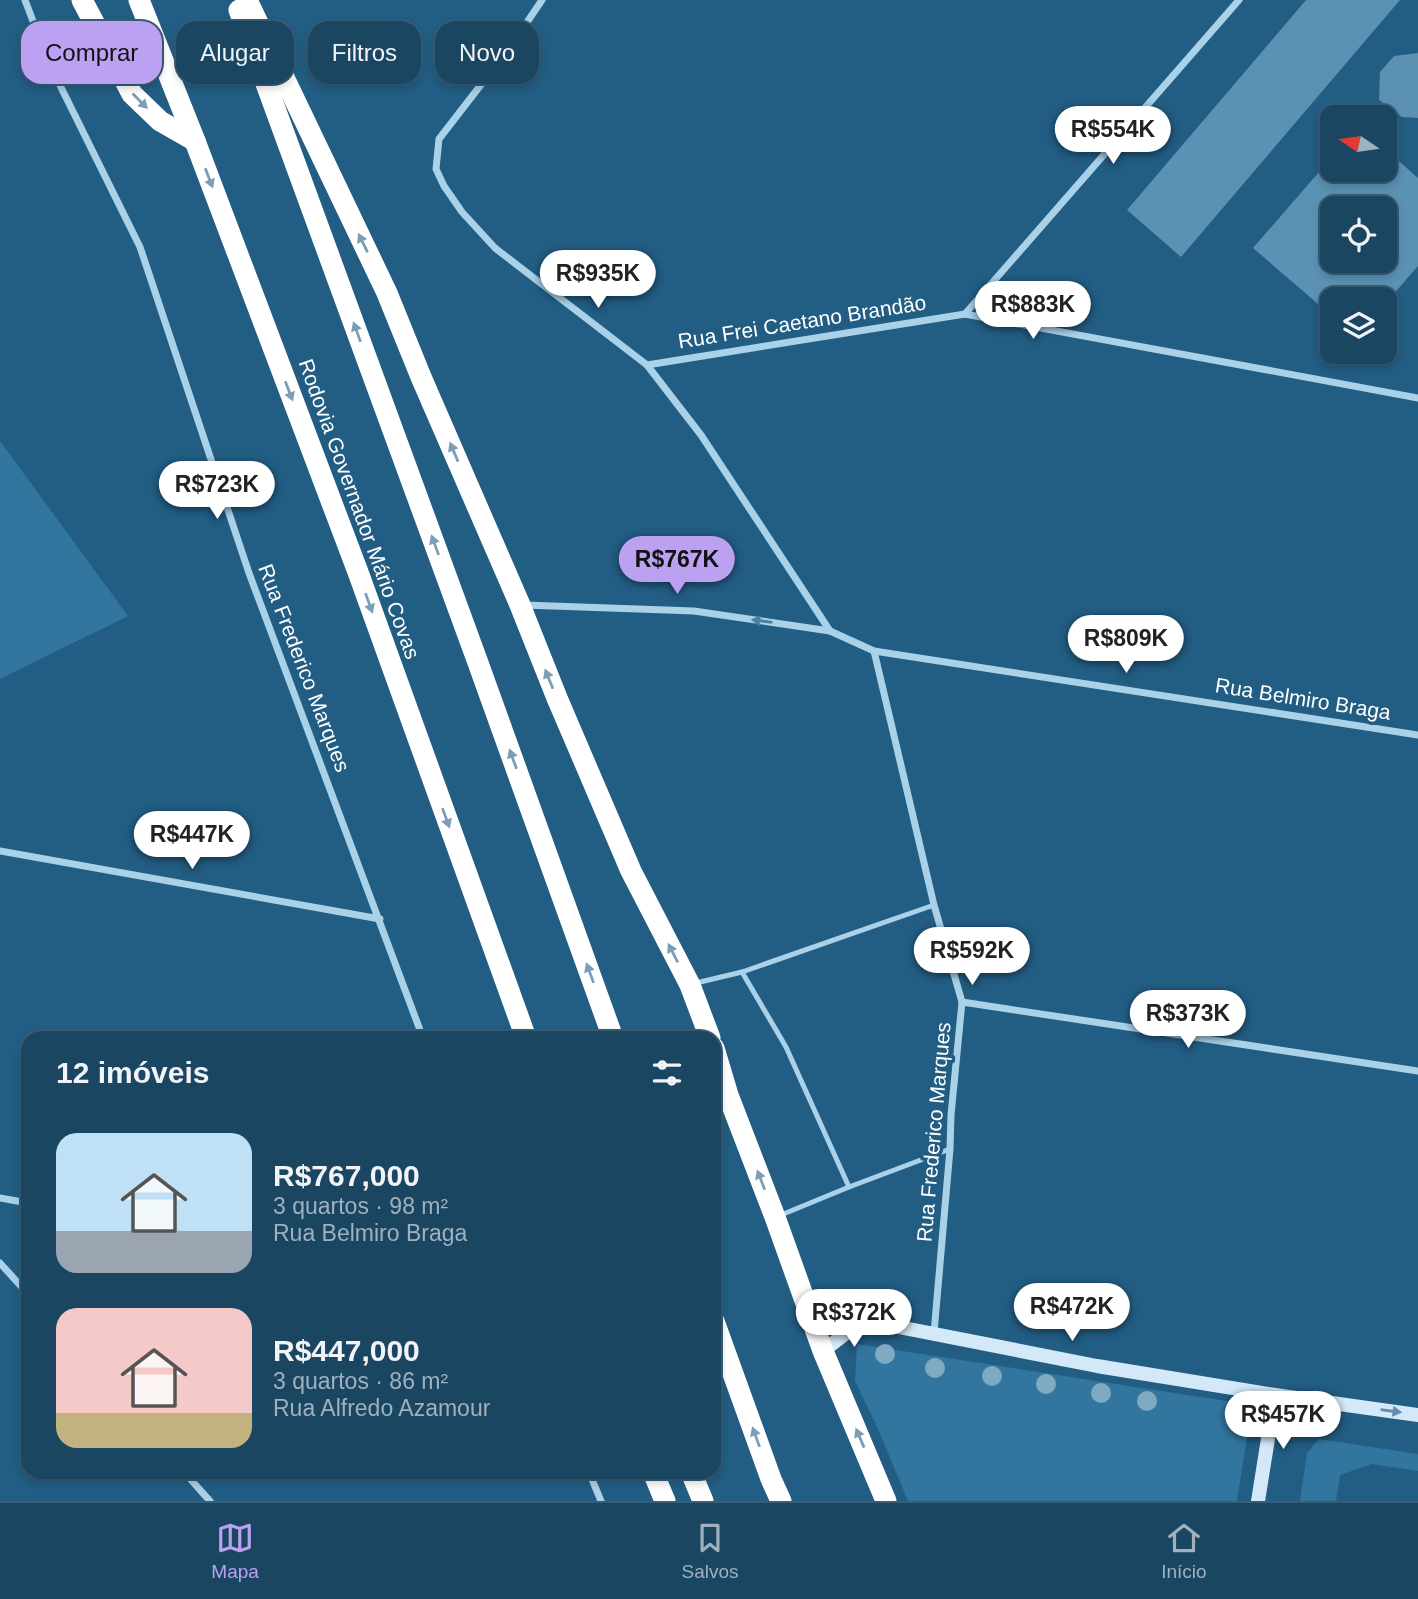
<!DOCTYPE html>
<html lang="pt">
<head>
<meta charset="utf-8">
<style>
  body { margin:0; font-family:Helvetica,sans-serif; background:#234d68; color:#f1f3f6; height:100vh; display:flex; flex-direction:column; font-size:26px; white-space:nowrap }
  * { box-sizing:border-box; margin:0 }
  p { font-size:23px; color:#9fb1be }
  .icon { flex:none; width:38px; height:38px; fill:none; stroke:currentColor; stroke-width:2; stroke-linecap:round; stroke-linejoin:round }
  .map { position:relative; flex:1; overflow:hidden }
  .sheet { position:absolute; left:21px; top:1031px; width:700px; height:448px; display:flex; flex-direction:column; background:#1a4662; border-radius:21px; box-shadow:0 4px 10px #0003,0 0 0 2px #385e77 }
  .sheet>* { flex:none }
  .top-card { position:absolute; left:21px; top:21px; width:700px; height:63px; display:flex; gap:14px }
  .needle { width:46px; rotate:283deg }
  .tools { position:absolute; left:1320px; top:105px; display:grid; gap:14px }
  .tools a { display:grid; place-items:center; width:77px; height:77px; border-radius:14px; background:#1a4662; box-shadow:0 4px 10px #0003,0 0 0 2px #385e77; font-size:35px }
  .price { position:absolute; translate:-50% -60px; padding:0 16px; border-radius:24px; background:#fff; color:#222; font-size:23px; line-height:46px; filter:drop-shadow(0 2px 4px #0008) }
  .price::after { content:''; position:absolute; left:50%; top:42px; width:21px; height:16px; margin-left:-10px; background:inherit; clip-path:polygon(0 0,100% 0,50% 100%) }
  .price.on { background:#bca0f2; color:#111 }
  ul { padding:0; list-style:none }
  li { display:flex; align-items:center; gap:21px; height:175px; padding:0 35px }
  li span { display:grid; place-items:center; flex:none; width:196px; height:140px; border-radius:21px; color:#555 }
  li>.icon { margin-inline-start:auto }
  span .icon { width:84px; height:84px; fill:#fffc; stroke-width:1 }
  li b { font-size:30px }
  h2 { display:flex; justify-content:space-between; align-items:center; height:84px; padding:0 35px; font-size:30px }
  .tag { padding:0 24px; border-radius:21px; background:#1a4662; box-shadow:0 4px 10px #0003,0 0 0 2px #385e77; font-size:24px; line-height:63px }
  .tag.on { background:#bca0f2; color:#111 }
  .tab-bar { display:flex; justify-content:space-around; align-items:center; height:98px; border-top:2px solid #385e77; background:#1a4662; font-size:19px; color:#9fb1be }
  .tab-bar a { display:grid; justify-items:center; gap:4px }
  .tab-bar .on { color:#bca0f2 }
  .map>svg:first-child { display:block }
  .green { fill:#32769f }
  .building { fill:#5b91b3; fill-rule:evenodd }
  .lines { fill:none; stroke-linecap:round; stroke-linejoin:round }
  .lane { stroke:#a9d1e8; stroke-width:5 }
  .street { stroke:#a9d1e8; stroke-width:7 }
  .secondary { stroke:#d4e9f7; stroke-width:14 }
  .highway { stroke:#fff; stroke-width:21 }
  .tree { fill:#80a9c2 }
  .oneway { fill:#7a9eb5 }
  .oneway2 { fill:#4a80a1 }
  .oneway3 { fill:#608eac }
  .labels { text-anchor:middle; stroke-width:7; stroke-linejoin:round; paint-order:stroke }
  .street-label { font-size:21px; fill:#fff; stroke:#225d83 }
</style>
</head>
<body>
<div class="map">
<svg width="1418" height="1501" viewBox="0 0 1418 1501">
  <rect width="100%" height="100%" fill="#225d83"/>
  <!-- green -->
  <g class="green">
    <path d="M0,441L128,616L0,679Z"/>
    <path d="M857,1344L1252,1405L1237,1501H908L878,1429L855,1381Z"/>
    <path d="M1319,1439L1418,1454V1471L1372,1464L1340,1475L1336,1501H1300L1307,1453Z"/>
  </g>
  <!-- building -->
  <g class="building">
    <path d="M1306,0H1400L1181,257L1127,210Z"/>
    <path d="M1418,53V118L1402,117L1379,100L1380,72L1394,56Z"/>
    <path d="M1384,148L1418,178V266L1384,305V299H1332V316L1253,248L1332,157V170H1384ZM1332,208H1384V261H1332Z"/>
  </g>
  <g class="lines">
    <!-- lane -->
    <g class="lane">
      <path d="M742,972L934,905"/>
      <path d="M696,983L742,972L786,1047L849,1187L781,1215"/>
      <path d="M849,1187L950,1149"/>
    </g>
    <!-- street -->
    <g class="street">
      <path d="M25,0L48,61L140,247L249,573L423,1038"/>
      <path d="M542,0L511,46L439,139L436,169L444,186L462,212L495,248L647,365L701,435L830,631"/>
      <path d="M965,314L1239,0"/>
      <path d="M647,365L965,314L1418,398"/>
      <path d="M524,605L694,611L830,631L874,651L1418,735"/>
      <path d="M874,651L934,905L962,1002L951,1115L950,1149L934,1333"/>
      <path d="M0,851L380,919"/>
      <path d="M962,1002L1418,1071"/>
      <path d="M0,1198L28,1203"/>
      <path d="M0,1263L28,1294"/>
      <path d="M184,1472L210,1501"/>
      <path d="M589,1472L601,1501"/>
    </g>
    <!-- secondary -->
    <g class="secondary">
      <path d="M806,1302L829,1307L863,1320L1097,1366L1275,1395L1418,1415"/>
      <path d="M823,1351L863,1320"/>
      <path d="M1258,1501L1275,1395"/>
    </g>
    <!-- highway -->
    <g class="highway">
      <path d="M82,0L132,94L160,121L195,141"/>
      <path d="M139,0L195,141L358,572L526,1038"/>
      <path d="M247,0L387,293L421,377L520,605L557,698L631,871L690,985L710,1038"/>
      <path d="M239,10L477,660L613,1038"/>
      <path d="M714,1048L728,1095L775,1217L823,1351L886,1501"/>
      <path d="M714,1321L771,1479L781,1501"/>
      <path d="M653,1472L665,1501"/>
      <path d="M691,1472L703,1501"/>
    </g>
  </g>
  <!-- trees -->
  <g class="tree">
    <circle cx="885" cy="1354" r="10"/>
    <circle cx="935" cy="1368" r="10"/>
    <circle cx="992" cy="1376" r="10"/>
    <circle cx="1046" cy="1384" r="10"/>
    <circle cx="1101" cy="1393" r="10"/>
    <circle cx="1147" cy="1401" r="10"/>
  </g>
  <!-- one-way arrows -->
  <defs><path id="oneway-solid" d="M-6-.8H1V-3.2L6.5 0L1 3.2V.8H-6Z" transform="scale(1.75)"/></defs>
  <g class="oneway">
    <use href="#oneway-solid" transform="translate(140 101) rotate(45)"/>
    <use href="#oneway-solid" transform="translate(209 178) rotate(69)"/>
    <use href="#oneway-solid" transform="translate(363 243) rotate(-116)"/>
    <use href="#oneway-solid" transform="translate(357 332) rotate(-110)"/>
    <use href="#oneway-solid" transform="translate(289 391) rotate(69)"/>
    <use href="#oneway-solid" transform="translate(454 452) rotate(-113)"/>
    <use href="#oneway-solid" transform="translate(435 545) rotate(-110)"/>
    <use href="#oneway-solid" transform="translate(369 603) rotate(70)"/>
    <use href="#oneway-solid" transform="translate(549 679) rotate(-112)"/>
    <use href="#oneway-solid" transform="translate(513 759) rotate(-110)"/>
    <use href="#oneway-solid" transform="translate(446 818) rotate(70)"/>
    <use href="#oneway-solid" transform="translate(673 953) rotate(-117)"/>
    <use href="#oneway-solid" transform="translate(590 973) rotate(-110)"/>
    <use href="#oneway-solid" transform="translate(761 1180) rotate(-111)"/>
    <use href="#oneway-solid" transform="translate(756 1437) rotate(-110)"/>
    <use href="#oneway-solid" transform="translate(860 1438) rotate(-113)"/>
  </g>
  <use class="oneway2" href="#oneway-solid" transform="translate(762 621) rotate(-172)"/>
  <use class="oneway3" href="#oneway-solid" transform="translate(1391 1411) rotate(8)"/>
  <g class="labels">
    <!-- street labels -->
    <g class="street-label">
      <text transform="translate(802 322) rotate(-9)" y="7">Rua Frei Caetano Brandão</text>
      <text transform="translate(359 509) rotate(70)" y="7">Rodovia Governador Mário Covas</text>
      <text transform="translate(304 668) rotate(69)" y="7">Rua Frederico Marques</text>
      <text transform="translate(1303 699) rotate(9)" y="7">Rua Belmiro Braga</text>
      <text transform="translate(934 1132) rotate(-85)" y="7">Rua Frederico Marques</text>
    </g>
  </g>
</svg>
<div class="tools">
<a><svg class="needle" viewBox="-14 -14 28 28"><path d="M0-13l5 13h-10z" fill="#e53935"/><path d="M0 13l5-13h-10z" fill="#9fb1be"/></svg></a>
<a><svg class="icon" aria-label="locate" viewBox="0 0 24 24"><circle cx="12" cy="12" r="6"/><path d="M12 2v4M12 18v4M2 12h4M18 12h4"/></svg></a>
<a><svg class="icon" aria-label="layers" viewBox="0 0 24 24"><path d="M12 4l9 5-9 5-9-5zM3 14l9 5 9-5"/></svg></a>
</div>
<b class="price" style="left:1113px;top:166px">R$554K</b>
<b class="price" style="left:598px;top:310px">R$935K</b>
<b class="price" style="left:1033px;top:341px">R$883K</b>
<b class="price" style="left:217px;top:521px">R$723K</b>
<b class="price on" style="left:677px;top:596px">R$767K</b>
<b class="price" style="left:1126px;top:675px">R$809K</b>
<b class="price" style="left:192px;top:871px">R$447K</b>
<b class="price" style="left:972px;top:987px">R$592K</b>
<b class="price" style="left:1188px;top:1050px">R$373K</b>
<b class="price" style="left:1072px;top:1343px">R$472K</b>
<b class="price" style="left:854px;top:1349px">R$372K</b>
<b class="price" style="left:1283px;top:1451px">R$457K</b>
<div class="top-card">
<a class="tag on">Comprar</a>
<a class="tag">Alugar</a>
<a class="tag">Filtros</a>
<a class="tag">Novo</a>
</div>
<section class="sheet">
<h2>12 imóveis<svg class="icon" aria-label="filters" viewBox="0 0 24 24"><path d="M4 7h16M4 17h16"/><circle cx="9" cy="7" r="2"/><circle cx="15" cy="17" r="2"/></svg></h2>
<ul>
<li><span style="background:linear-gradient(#bfe0f5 70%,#9aa5b1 0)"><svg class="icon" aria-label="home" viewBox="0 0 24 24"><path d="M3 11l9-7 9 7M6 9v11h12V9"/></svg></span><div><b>R$767,000</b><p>3 quartos · 98 m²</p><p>Rua Belmiro Braga</p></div></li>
<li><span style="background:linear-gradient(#f6c9c9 75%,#c2b280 0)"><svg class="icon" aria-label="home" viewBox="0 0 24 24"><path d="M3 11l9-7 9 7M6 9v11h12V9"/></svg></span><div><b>R$447,000</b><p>3 quartos · 86 m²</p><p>Rua Alfredo Azamour</p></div></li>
</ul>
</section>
</div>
<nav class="tab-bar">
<a class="on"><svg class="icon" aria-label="map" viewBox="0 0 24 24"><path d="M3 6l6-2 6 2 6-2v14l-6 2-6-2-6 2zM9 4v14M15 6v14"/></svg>Mapa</a>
<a><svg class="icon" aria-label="saved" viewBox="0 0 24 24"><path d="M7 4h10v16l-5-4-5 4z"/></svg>Salvos</a>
<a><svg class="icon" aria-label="home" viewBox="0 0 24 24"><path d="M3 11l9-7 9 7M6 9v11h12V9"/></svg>Início</a>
</nav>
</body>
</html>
